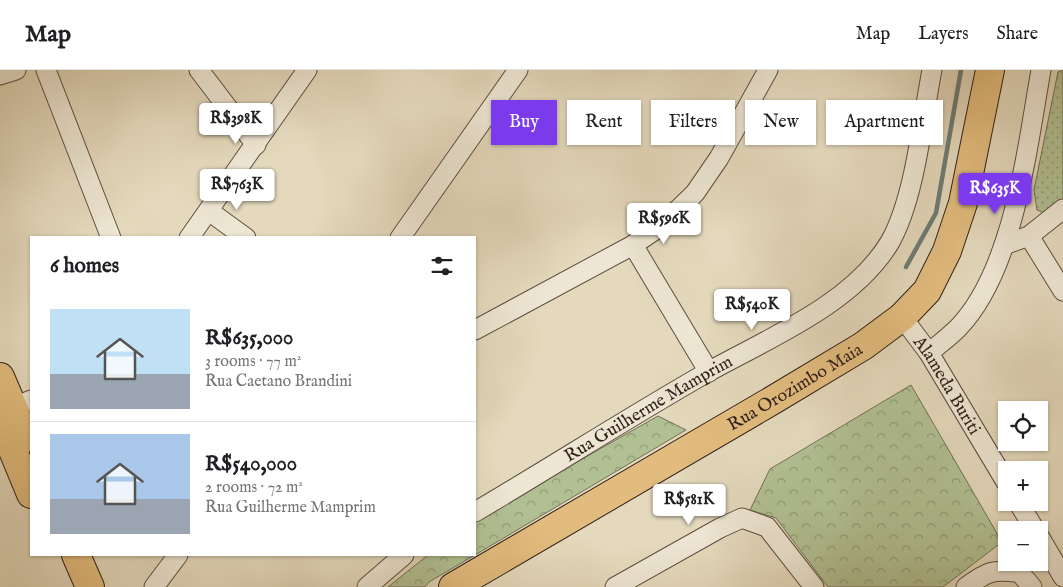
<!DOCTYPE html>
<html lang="en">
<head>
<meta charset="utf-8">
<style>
  body { margin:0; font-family:"IM FELL English",serif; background:#f2f2f2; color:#202124; height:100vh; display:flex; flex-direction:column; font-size:19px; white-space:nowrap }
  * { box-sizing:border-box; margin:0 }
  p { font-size:16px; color:#757577 }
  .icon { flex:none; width:28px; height:28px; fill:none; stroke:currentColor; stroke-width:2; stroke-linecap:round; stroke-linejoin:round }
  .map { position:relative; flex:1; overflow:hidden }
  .sheet { position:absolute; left:30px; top:166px; width:446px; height:320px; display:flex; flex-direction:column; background:#fff; border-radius:0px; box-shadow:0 1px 4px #0004 }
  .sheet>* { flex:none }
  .hud { position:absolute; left:491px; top:30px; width:475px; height:45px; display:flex; gap:10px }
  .controls { position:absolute; left:998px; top:331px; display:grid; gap:10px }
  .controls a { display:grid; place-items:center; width:50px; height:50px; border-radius:0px; background:#fff; box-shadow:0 1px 4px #0004; font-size:25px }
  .price { position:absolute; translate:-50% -42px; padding:0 11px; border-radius:5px; background:#fff; color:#222; font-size:16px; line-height:32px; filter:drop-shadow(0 1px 2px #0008) }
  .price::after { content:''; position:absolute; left:50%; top:30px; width:15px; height:11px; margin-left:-8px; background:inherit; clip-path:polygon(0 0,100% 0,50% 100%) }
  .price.on { background:#7c3aed; color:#fff }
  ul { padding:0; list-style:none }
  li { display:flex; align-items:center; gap:15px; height:125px; padding:0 20px }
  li+li { border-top:1px solid #e0e0e0 }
  li span { display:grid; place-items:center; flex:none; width:140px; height:100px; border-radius:0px; color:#555 }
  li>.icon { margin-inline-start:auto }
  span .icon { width:60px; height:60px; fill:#fffc; stroke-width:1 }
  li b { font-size:21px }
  h2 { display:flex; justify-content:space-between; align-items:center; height:60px; padding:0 20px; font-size:21px }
  .tag { padding:0 18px; border-radius:0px; background:#fff; box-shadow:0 1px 4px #0004; font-size:18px; line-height:45px }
  .tag.on { background:#7c3aed; color:#fff }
  header { display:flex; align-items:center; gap:30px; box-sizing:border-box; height:70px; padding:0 25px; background:#fff; border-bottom:1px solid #e0e0e0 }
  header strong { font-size:24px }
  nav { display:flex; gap:28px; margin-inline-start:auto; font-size:18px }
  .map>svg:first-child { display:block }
  .grass { fill:url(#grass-dots); stroke:#707056 }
  .forest { fill:url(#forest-crowns); stroke:#707056 }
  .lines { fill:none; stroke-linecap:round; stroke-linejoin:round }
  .stream { stroke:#6d7c75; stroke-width:4.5 }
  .street-casing { stroke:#5d4e42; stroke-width:21 }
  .primary-casing { stroke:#301f19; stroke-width:30 }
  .street { stroke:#ede6d3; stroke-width:19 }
  .primary { stroke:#e2bc7e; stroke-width:28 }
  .labels { text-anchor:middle; stroke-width:5; stroke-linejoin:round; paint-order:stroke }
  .street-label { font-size:18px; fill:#301f19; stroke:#ede6d3 }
</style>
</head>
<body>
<header>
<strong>Map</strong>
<nav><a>Map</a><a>Layers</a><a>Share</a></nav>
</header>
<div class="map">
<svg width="1063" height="517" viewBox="0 0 1063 517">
  <defs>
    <pattern id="grass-dots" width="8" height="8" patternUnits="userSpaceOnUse" patternTransform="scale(1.25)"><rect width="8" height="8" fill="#b1c093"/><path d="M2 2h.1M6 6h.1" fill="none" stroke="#909b77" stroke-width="1.8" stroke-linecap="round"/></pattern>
    <pattern id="forest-crowns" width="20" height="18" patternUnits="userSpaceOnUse" patternTransform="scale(1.25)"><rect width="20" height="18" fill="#b1c093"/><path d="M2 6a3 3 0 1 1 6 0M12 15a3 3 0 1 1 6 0" fill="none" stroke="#909b77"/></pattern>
  </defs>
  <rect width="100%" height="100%" fill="#e4d9bc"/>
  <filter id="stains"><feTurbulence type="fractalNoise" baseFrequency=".004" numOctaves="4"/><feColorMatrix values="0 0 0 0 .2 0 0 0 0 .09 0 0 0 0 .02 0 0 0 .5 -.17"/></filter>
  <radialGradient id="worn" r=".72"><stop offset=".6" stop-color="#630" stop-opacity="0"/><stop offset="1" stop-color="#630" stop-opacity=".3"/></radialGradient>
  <!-- grass -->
  <path class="grass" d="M1063,0V133L1047,144L1037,140L1034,120L1058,2Z"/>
  <!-- forest -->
  <g class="forest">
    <path d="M911,315L1002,472L943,517H828L776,448L750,440L770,399Z"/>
    <path d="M658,346L686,360L475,485V452L494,439Z"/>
    <path d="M428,485H475L429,512L425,517H388Z"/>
  </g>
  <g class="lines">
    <!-- stream -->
    <path class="stream" d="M906,197L936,143L961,0"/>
    <!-- street casing -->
    <g class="street-casing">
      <g id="street">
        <path d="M46,0L111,168"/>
        <path d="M199,0L256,75"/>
        <path d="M0,5L16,0"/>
        <path d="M209,141L246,168"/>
        <path d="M1029,166L1063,221"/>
        <path d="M189,168L307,0"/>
        <path d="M400,168L518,0"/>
        <path d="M633,175L709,302"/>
        <path d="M1004,175L1029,166L1063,139"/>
        <path id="s1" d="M902,247L929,283L1006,412"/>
        <path d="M475,260L633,175L661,156L695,123L719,88L768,0"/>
        <path d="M929,283C938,275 949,267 958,258C1014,200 1027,78 1041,0"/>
        <path d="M1,338L13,337L31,330"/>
        <path d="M1018,432L1035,460"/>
        <path id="s2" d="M475,442C553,396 629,347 708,302C769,268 853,234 890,172C915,128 922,51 932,0"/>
        <path d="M1039,466L1063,507"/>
        <path d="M154,517L178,485"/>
        <path d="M367,517L404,485"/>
        <path d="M615,517L720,458L742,448L767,457L814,517"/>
        <path d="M966,517C988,501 993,499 1020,503L1032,517"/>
      </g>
    </g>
    <!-- primary casing -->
    <g class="primary-casing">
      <g id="primary">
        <path d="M0,307L26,368"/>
        <path d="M0,349L31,424"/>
        <path d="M76,485L90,517"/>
        <path id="s3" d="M453,517L773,330L863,276L902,247L927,221L947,181L963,133L990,0"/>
      </g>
    </g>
    <!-- street -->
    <use href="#street" class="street"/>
    <!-- primary -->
    <use href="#primary" class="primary"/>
  </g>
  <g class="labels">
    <!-- street labels -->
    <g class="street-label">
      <text dy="6" stroke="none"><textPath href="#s1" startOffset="82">Alameda Buriti</textPath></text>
      <text dy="6" stroke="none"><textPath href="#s3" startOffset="396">Rua Orozimbo Maia</textPath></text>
      <text dy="6" stroke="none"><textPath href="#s2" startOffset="202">Rua Guilherme Mamprim</textPath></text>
    </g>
  </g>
  <rect width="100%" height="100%" filter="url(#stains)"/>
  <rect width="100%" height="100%" fill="url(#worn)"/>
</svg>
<div class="controls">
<a><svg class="icon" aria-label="locate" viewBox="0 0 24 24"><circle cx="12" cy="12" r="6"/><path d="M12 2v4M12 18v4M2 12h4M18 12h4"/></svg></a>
<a>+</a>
<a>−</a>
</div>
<b class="price" style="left:236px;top:75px">R$398K</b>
<b class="price" style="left:237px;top:141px">R$763K</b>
<b class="price on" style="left:995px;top:145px">R$635K</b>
<b class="price" style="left:664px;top:175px">R$596K</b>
<b class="price" style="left:752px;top:261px">R$540K</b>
<b class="price" style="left:689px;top:456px">R$581K</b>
<div class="hud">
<a class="tag on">Buy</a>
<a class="tag">Rent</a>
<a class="tag">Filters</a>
<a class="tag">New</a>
<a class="tag">Apartment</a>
</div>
<section class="sheet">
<h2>6 homes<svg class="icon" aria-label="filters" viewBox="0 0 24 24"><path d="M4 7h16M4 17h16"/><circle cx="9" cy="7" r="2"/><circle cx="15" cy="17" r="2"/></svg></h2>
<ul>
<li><span style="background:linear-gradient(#bfe0f5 65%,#9aa5b1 0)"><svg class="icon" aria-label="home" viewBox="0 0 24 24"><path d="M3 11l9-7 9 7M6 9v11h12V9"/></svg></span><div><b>R$635,000</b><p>3 rooms · 77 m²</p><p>Rua Caetano Brandini</p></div></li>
<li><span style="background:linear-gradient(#a9c7e8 65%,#9aa5b1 0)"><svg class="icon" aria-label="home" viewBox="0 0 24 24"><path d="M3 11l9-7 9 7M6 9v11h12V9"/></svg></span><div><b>R$540,000</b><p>2 rooms · 72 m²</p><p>Rua Guilherme Mamprim</p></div></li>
</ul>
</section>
</div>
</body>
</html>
